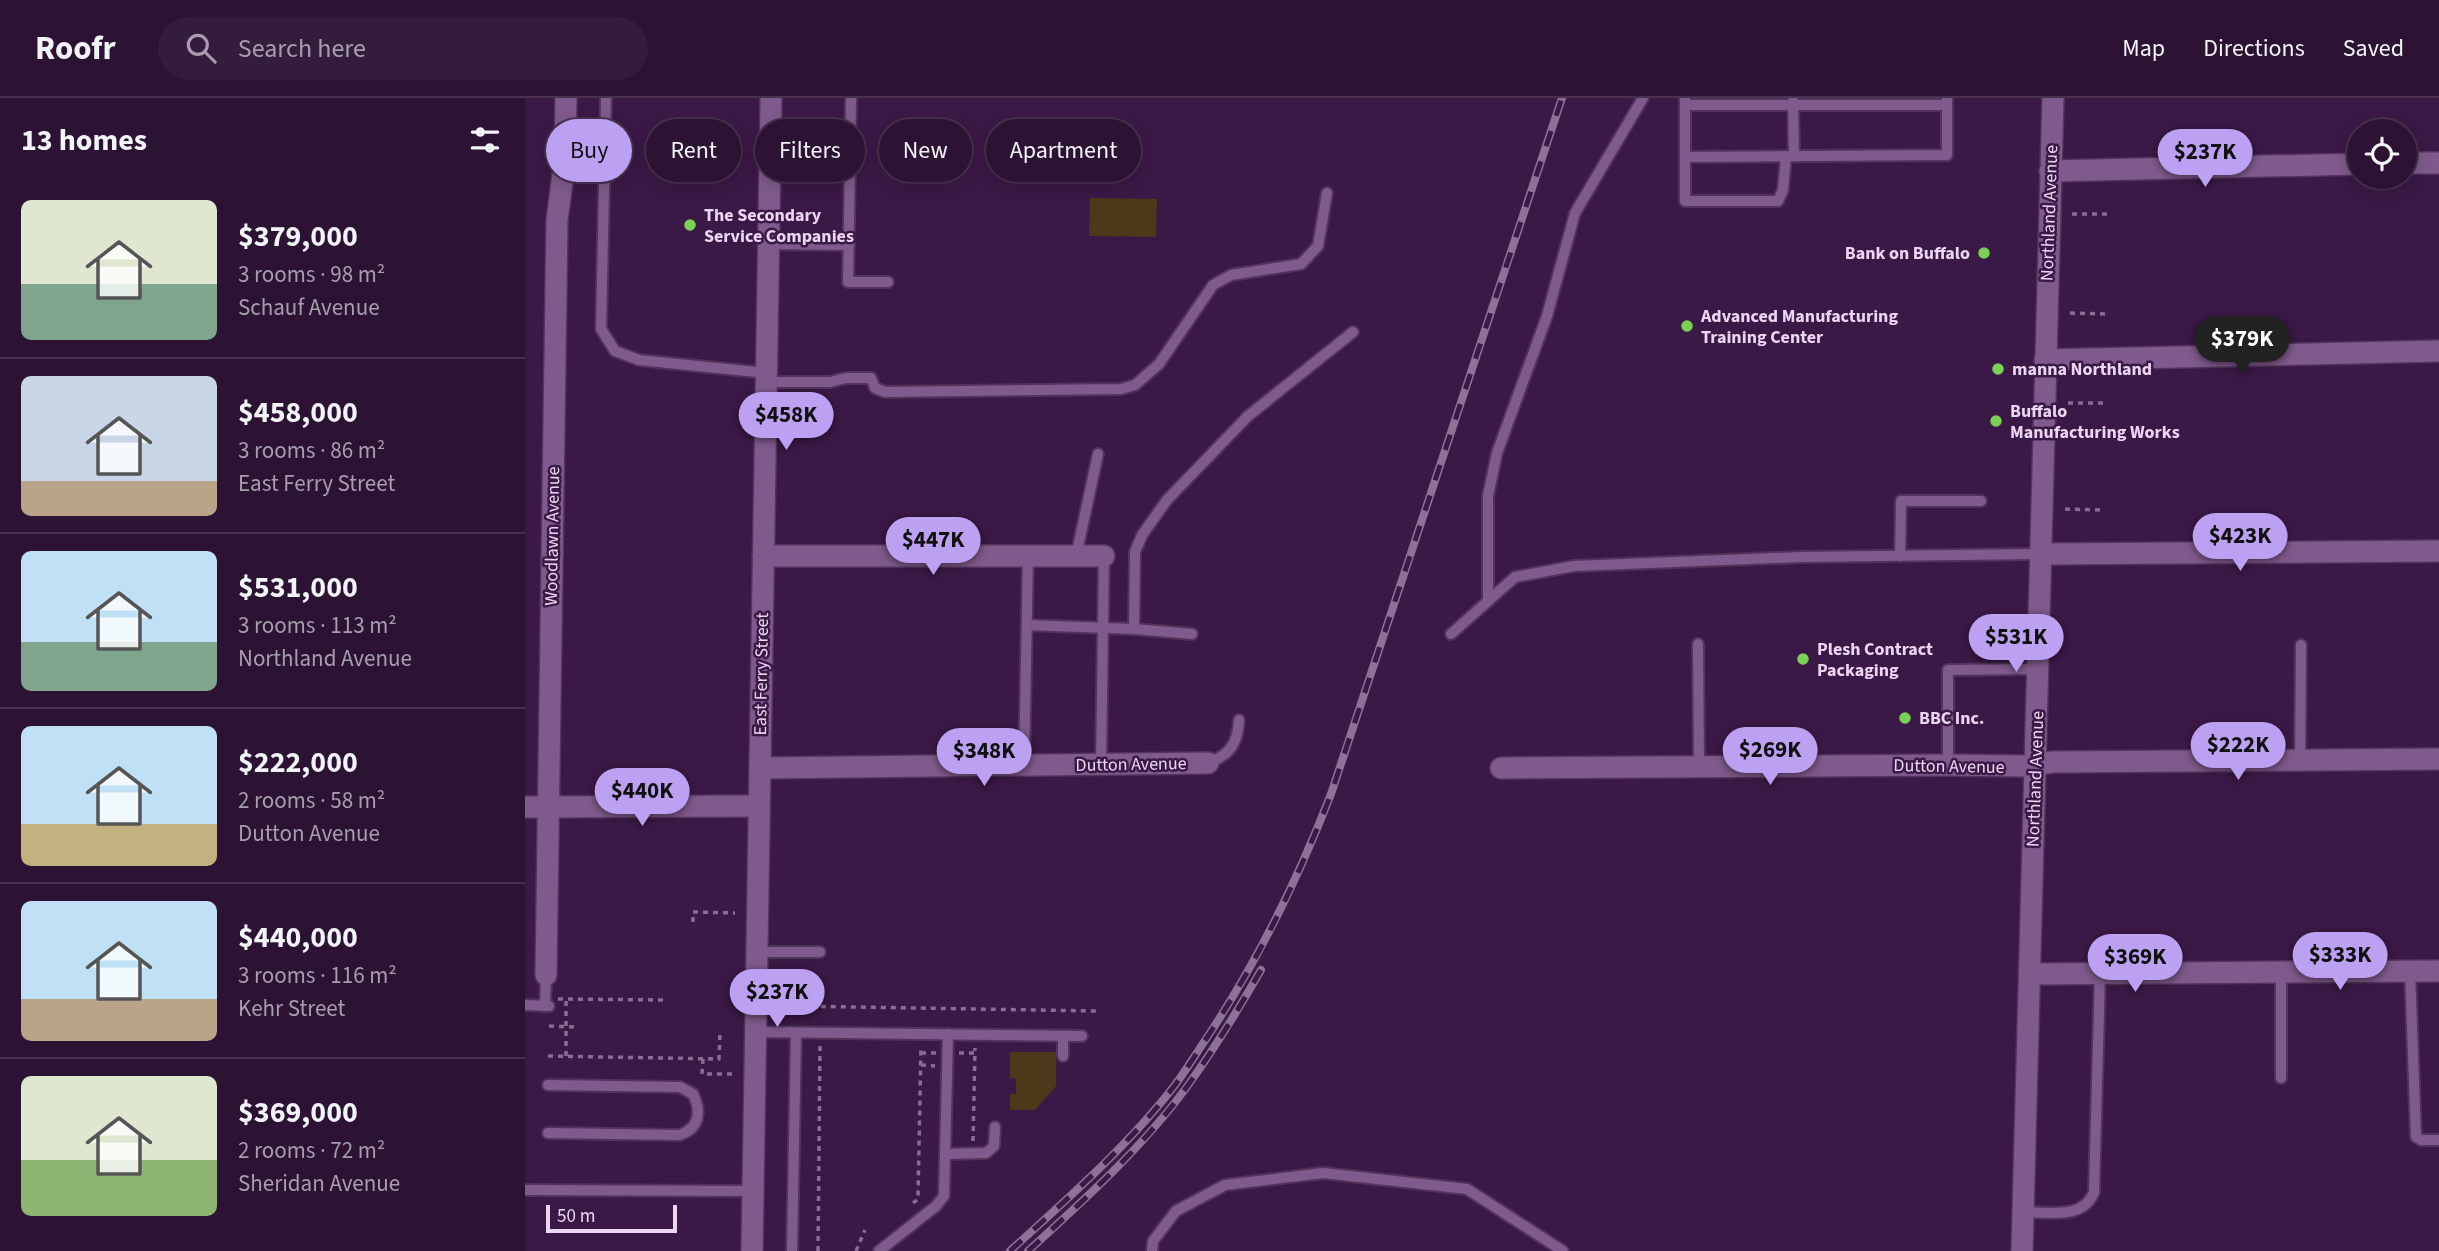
<!DOCTYPE html>
<html lang="en">
<head>
<meta charset="utf-8">
<style>
  body { margin:0; font-family:"Source Sans 3",sans-serif; background:#341c3c; color:#f1f3f6; height:100vh; display:flex; flex-direction:column; font-size:26px; white-space:nowrap }
  * { box-sizing:border-box; margin:0 }
  p { font-size:23px; color:#a69eac }
  .icon { flex:none; width:38px; height:38px; fill:none; stroke:currentColor; stroke-width:2; stroke-linecap:round; stroke-linejoin:round }
  .map { position:relative; flex:1; overflow:hidden }
  .side { display:flex; flex-direction:column; background:#2c1334; width:525px }
  .side>* { flex:none }
  .guide { position:absolute; left:21px; top:21px; width:665px; height:63px; display:flex; gap:14px }
  .fabs { position:absolute; left:1822px; top:21px; display:grid; gap:14px }
  .fabs a { display:grid; place-items:center; width:70px; height:70px; border-radius:50%; background:#2c1334; box-shadow:0 4px 18px #0003,0 0 0 2px #48324f; font-size:35px }
  .scale { position:absolute; left:21px; bottom:18px; width:131px; box-sizing:border-box; padding-left:7px; border:4px solid #ebd6f2; border-top:0; font-size:19px; line-height:24px; white-space:nowrap; color:#ebd6f2; -webkit-text-stroke:5px #3b1946; paint-order:stroke }
  .price { position:absolute; translate:-50% -60px; padding:0 16px; border-radius:24px; background:#bca0f2; color:#111; font-size:23px; line-height:46px; filter:drop-shadow(0 2px 4px #0008) }
  .price::after { content:''; position:absolute; left:50%; top:42px; width:21px; height:16px; margin-left:-10px; background:inherit; clip-path:polygon(0 0,100% 0,50% 100%) }
  .price.on { background:#222; color:#fff }
  ul { padding:0; list-style:none }
  li { display:flex; align-items:center; gap:21px; height:175px; padding:0 21px }
  li+li { border-top:2px solid #48324f }
  li span { display:grid; place-items:center; flex:none; width:196px; height:140px; border-radius:10px; color:#555 }
  li>.icon { margin-inline-start:auto }
  span .icon { width:84px; height:84px; fill:#fffc; stroke-width:1 }
  li b { font-size:30px }
  h2 { display:flex; justify-content:space-between; align-items:center; height:84px; padding:0 21px; font-size:30px }
  .pill { padding:0 24px; border-radius:32px; background:#2c1334; box-shadow:0 4px 18px #0003,0 0 0 2px #48324f; font-size:24px; line-height:63px }
  .pill.on { background:#bca0f2; color:#111 }
  header { display:flex; align-items:center; gap:42px; box-sizing:border-box; height:98px; padding:0 35px; background:#2c1334; border-bottom:2px solid #48324f }
  header strong { font-size:33px }
  nav { display:flex; gap:38px; margin-inline-start:auto; font-size:24px }
  .search { width:490px; height:63px; background:#341c3c; display:flex; align-items:center; gap:18px; box-sizing:border-box; padding:0 24px; border-radius:38px; color:#a69eac; font-size:26px }
  main { display:flex; flex:1; min-height:0 }
  .map>svg:first-child { display:block }
  .green { fill:#4d391a }
  .lines { fill:none; stroke-linecap:round; stroke-linejoin:round }
  .lane-casing { stroke:#51345b; stroke-width:14 }
  .street-casing { stroke:#51345b; stroke-width:24 }
  .secondary-casing { stroke:#51345b; stroke-width:24 }
  .path { stroke:#896d93; stroke-width:3.5; stroke-dasharray:5 5; stroke-linecap:butt }
  .lane { stroke:#805a8c; stroke-width:10 }
  .street { stroke:#805a8c; stroke-width:21 }
  .secondary { stroke:#805a8c; stroke-width:21 }
  .rail-casing { stroke:#8d7196; stroke-width:8 }
  .rail { stroke:#3b1946; stroke-width:5; stroke-dasharray:16; stroke-linecap:butt }
  .poi-dot { fill:#7bd156; stroke:#3b1946; stroke-width:2.5 }
  .labels { text-anchor:middle; stroke-width:5; stroke-linejoin:round; paint-order:stroke }
  .street-label { font-size:18px; fill:#ebd6f2; stroke:#3b1946 }
  .poi-label { font-size:18px; font-weight:bold; fill:#ebd6f2; stroke:#3b1946; text-anchor:start }
</style>
</head>
<body>
<header>
<strong>Roofr</strong>
<div class="search"><svg class="icon" aria-label="search" viewBox="0 0 24 24"><circle cx="10" cy="10" r="6"/><path d="M15 15l6 6"/></svg>Search here</div>
<nav><a>Map</a><a>Directions</a><a>Saved</a></nav>
</header>
<main>
<section class="side">
<h2>13 homes<svg class="icon" aria-label="filters" viewBox="0 0 24 24"><path d="M4 7h16M4 17h16"/><circle cx="9" cy="7" r="2"/><circle cx="15" cy="17" r="2"/></svg></h2>
<ul>
<li><span style="background:linear-gradient(#dfe7d0 60%,#7fa58c 0)"><svg class="icon" aria-label="home" viewBox="0 0 24 24"><path d="M3 11l9-7 9 7M6 9v11h12V9"/></svg></span><div><b>$379,000</b><p>3 rooms · 98 m²</p><p>Schauf Avenue</p></div></li>
<li><span style="background:linear-gradient(#c9d6e8 75%,#b9a48a 0)"><svg class="icon" aria-label="home" viewBox="0 0 24 24"><path d="M3 11l9-7 9 7M6 9v11h12V9"/></svg></span><div><b>$458,000</b><p>3 rooms · 86 m²</p><p>East Ferry Street</p></div></li>
<li><span style="background:linear-gradient(#bfe0f5 65%,#7fa58c 0)"><svg class="icon" aria-label="home" viewBox="0 0 24 24"><path d="M3 11l9-7 9 7M6 9v11h12V9"/></svg></span><div><b>$531,000</b><p>3 rooms · 113 m²</p><p>Northland Avenue</p></div></li>
<li><span style="background:linear-gradient(#bfe0f5 70%,#c2b280 0)"><svg class="icon" aria-label="home" viewBox="0 0 24 24"><path d="M3 11l9-7 9 7M6 9v11h12V9"/></svg></span><div><b>$222,000</b><p>2 rooms · 58 m²</p><p>Dutton Avenue</p></div></li>
<li><span style="background:linear-gradient(#bfe0f5 70%,#b9a48a 0)"><svg class="icon" aria-label="home" viewBox="0 0 24 24"><path d="M3 11l9-7 9 7M6 9v11h12V9"/></svg></span><div><b>$440,000</b><p>3 rooms · 116 m²</p><p>Kehr Street</p></div></li>
<li><span style="background:linear-gradient(#dfe7d0 60%,#8fb573 0)"><svg class="icon" aria-label="home" viewBox="0 0 24 24"><path d="M3 11l9-7 9 7M6 9v11h12V9"/></svg></span><div><b>$369,000</b><p>2 rooms · 72 m²</p><p>Sheridan Avenue</p></div></li>
</ul>
</section>
<div class="map">
<svg width="1914" height="1153" viewBox="0 0 1914 1153">
  <rect width="100%" height="100%" fill="#3b1946"/>
  <!-- green -->
  <g class="green">
    <path d="M565,100L632,101L631,139L564,138Z"/>
    <path d="M485,954H531V988L510,1012H485V996H491V981L485,980Z"/>
  </g>
  <g class="lines">
    <!-- lane casing -->
    <g class="lane-casing">
      <g id="lane">
        <path d="M81,0L76,231L90,253L114,262L241,275"/>
        <path d="M326,0L323,184H363"/>
        <path d="M1160,1V103H1253L1258,92L1261,58"/>
        <path d="M1268,3L1269,58"/>
        <path d="M1160,7H1422"/>
        <path d="M1160,59L1422,57V0"/>
        <path d="M244,146L324,147"/>
        <path d="M241,284H305L321,280H346L350,290L360,294L596,291L610,287L634,266L688,187L706,177L776,166L793,148L802,95"/>
        <path d="M551,458L573,356"/>
        <path d="M1375,458L1376,403H1456"/>
        <path d="M963,503V398L972,355L1022,218L1050,115L1118,0"/>
        <path d="M502,527L609,531L610,454L617,437L642,402L723,318L828,234"/>
        <path d="M609,531L667,536"/>
        <path d="M926,536L990,479L1049,468L1276,459L1516,456"/>
        <path d="M1173,546L1174,668"/>
        <path d="M1775,663L1776,547"/>
        <path d="M683,665C705,657 713,645 714,622"/>
        <path d="M576,667L579,458"/>
        <path d="M1423,667V572L1513,571"/>
        <path d="M499,668L503,458"/>
        <path d="M232,854H295"/>
        <path d="M1885,873L1891,1039L1896,1042H1914"/>
        <path d="M1756,874V980"/>
        <path d="M0,907L24,908"/>
        <path d="M20,908L21,877"/>
        <path d="M231,934L557,938"/>
        <path d="M538,958V938"/>
        <path d="M23,1035L154,1037C174,1031 177,1014 168,996L155,989L23,987"/>
        <path d="M421,1056L461,1055L469,1048L470,1029"/>
        <path d="M0,1092L228,1093"/>
        <path d="M1498,1114C1522,1114 1559,1122 1569,1094L1575,875"/>
        <path d="M267,1153L271,935"/>
        <path d="M354,1153L411,1108L419,1098L423,936"/>
        <path d="M627,1153L628,1143L651,1113L700,1087L798,1075L942,1091L1038,1153"/>
      </g>
    </g>
    <!-- street casing -->
    <g class="street-casing">
      <g id="street">
        <path d="M1880,65H1914"/>
        <path d="M1525,73L1834,66"/>
        <path d="M1520,262L1914,253"/>
        <path d="M1516,456L1914,453"/>
        <path d="M238,458H579"/>
        <path d="M235,670L683,665"/>
        <path d="M976,670L1423,667L1501,668L1528,664L1914,661"/>
        <path d="M0,709L234,708"/>
        <path d="M1505,876L1914,873"/>
        <path d="M21,877L32,122L40,61L41,0"/>
        <path d="M1497,1153L1528,0"/>
      </g>
    </g>
    <!-- secondary casing -->
    <g class="secondary-casing">
      <path id="secondary" d="M227,1153L246,0"/>
    </g>
    <!-- path -->
    <g class="path">
      <path d="M1547,116H1586"/>
      <path d="M1545,215L1583,216"/>
      <path d="M1543,305H1581"/>
      <path d="M1540,411L1577,412"/>
      <path d="M168,824V814L210,815"/>
      <path d="M253,890L272,908L573,913"/>
      <path d="M33,901L140,902"/>
      <path d="M24,928L50,929"/>
      <path d="M396,955H411"/>
      <path d="M434,955H450"/>
      <path d="M23,958L194,961L195,936"/>
      <path d="M41,958V901"/>
      <path d="M178,961L177,976H208"/>
      <path d="M396,967L410,968"/>
      <path d="M448,1043L450,950"/>
      <path d="M388,1105L393,1101L396,948"/>
      <path d="M293,1153L295,948"/>
      <path d="M331,1153L340,1132"/>
    </g>
    <!-- lane -->
    <use href="#lane" class="lane"/>
    <!-- street -->
    <use href="#street" class="street"/>
    <!-- secondary -->
    <use href="#secondary" class="secondary"/>
    <!-- rail casing -->
    <g class="rail-casing">
      <g id="rail">
        <path d="M485,1153C542,1101 603,1048 650,987C662,971 672,954 683,938C734,861 773,781 806,696L1037,0"/>
        <path d="M503,1153C558,1103 616,1051 661,990C688,953 713,912 736,872"/>
      </g>
    </g>
    <!-- rail -->
    <use href="#rail" class="rail"/>
  </g>
  <!-- markers -->
  <g class="poi-dot">
    <circle cx="165" cy="127" r="7"/>
    <circle cx="1459" cy="155" r="7"/>
    <circle cx="1162" cy="228" r="7"/>
    <circle cx="1473" cy="271" r="7"/>
    <circle cx="1471" cy="323" r="7"/>
    <circle cx="1278" cy="561" r="7"/>
    <circle cx="1380" cy="620" r="7"/>
  </g>
  <g class="labels">
    <!-- street labels -->
    <g class="street-label">
      <text transform="translate(1524 115) rotate(-88)" y="6">Northland Avenue</text>
      <text transform="translate(27 438) rotate(-89)" y="6">Woodlawn Avenue</text>
      <text transform="translate(236 576) rotate(-89)" y="6">East Ferry Street</text>
      <text transform="translate(606 666) rotate(-1)" y="6">Dutton Avenue</text>
      <text transform="translate(1424 668) rotate(1)" y="6">Dutton Avenue</text>
      <text transform="translate(1510 681) rotate(-88)" y="6">Northland Avenue</text>
    </g>
    <!-- poi labels -->
    <g class="poi-label">
      <text x="179" y="123">The Secondary<tspan x="179" dy="21">Service Companies</tspan></text>
      <text x="1445" y="161" text-anchor="end">Bank on Buffalo</text>
      <text x="1176" y="224">Advanced Manufacturing<tspan x="1176" dy="21">Training Center</tspan></text>
      <text x="1487" y="277">manna Northland</text>
      <text x="1485" y="319">Buffalo<tspan x="1485" dy="21">Manufacturing Works</tspan></text>
      <text x="1292" y="557">Plesh Contract<tspan x="1292" dy="21">Packaging</tspan></text>
      <text x="1394" y="626">BBC Inc.</text>
    </g>
  </g>
</svg>
<div class="fabs">
<a><svg class="icon" aria-label="locate" viewBox="0 0 24 24"><circle cx="12" cy="12" r="6"/><path d="M12 2v4M12 18v4M2 12h4M18 12h4"/></svg></a>
</div>
<div class="scale">50 m</div>
<b class="price" style="left:1680px;top:91px">$237K</b>
<b class="price on" style="left:1717px;top:278px">$379K</b>
<b class="price" style="left:261px;top:354px">$458K</b>
<b class="price" style="left:1715px;top:475px">$423K</b>
<b class="price" style="left:408px;top:479px">$447K</b>
<b class="price" style="left:1491px;top:576px">$531K</b>
<b class="price" style="left:1713px;top:684px">$222K</b>
<b class="price" style="left:1245px;top:689px">$269K</b>
<b class="price" style="left:459px;top:690px">$348K</b>
<b class="price" style="left:117px;top:730px">$440K</b>
<b class="price" style="left:1815px;top:894px">$333K</b>
<b class="price" style="left:1610px;top:896px">$369K</b>
<b class="price" style="left:252px;top:931px">$237K</b>
<div class="guide">
<a class="pill on">Buy</a>
<a class="pill">Rent</a>
<a class="pill">Filters</a>
<a class="pill">New</a>
<a class="pill">Apartment</a>
</div>
</div>
</main>
</body>
</html>
